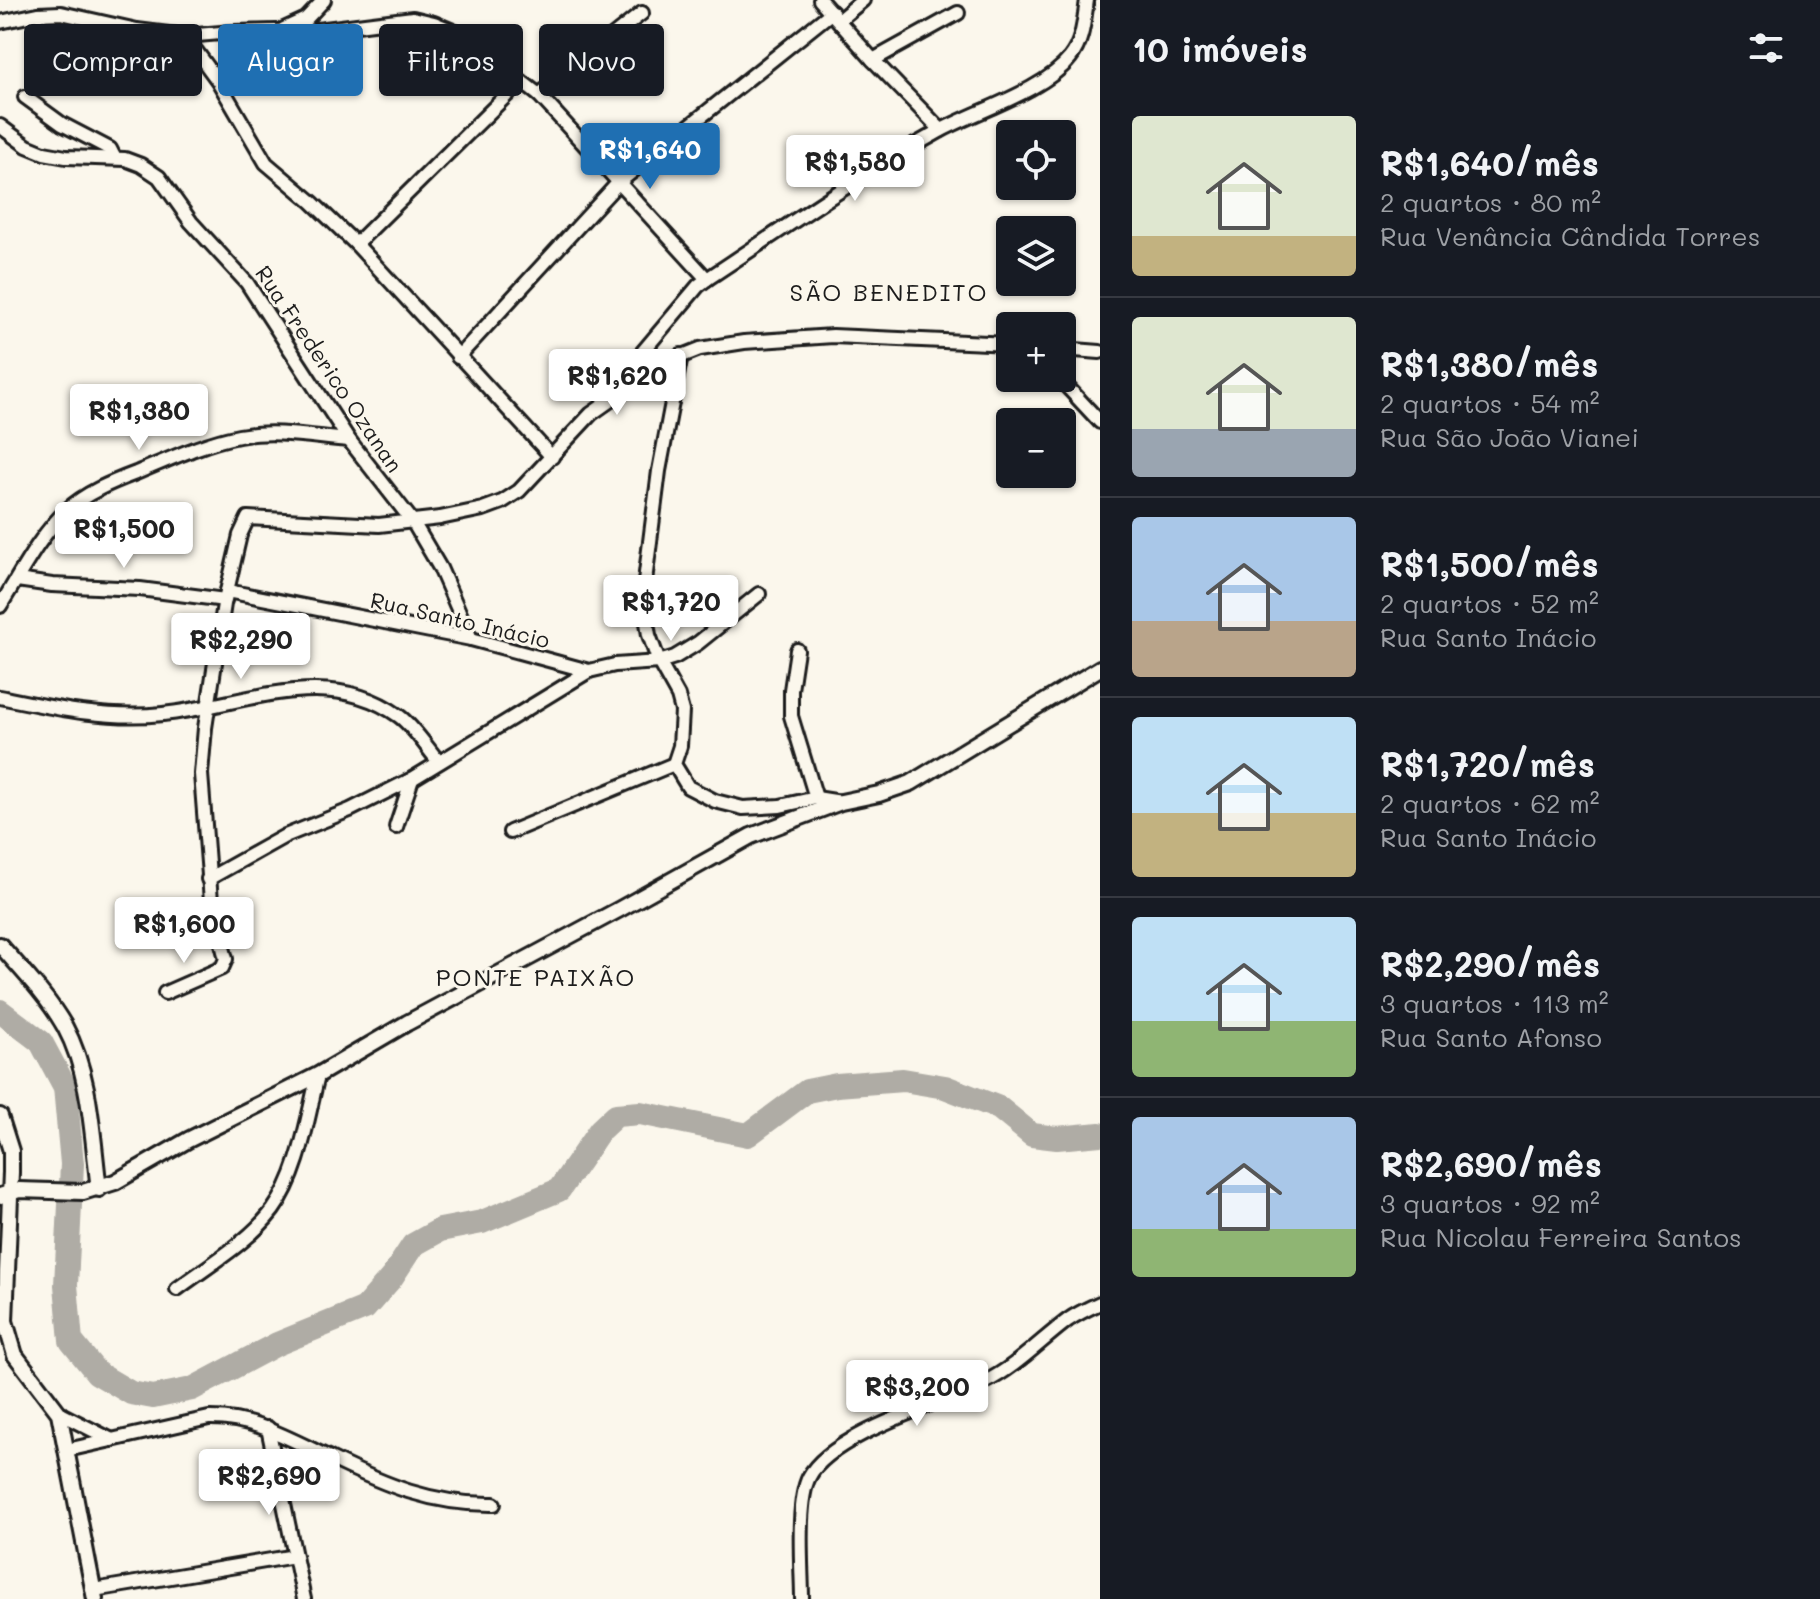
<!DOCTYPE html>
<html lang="pt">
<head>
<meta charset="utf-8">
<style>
  body { margin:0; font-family:Mali,sans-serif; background:#242831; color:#f1f3f6; height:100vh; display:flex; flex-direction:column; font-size:30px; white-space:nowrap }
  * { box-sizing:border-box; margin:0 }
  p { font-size:26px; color:#9ea1a6 }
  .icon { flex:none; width:44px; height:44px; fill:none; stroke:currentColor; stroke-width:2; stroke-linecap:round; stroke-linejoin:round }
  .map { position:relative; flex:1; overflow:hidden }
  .panel { display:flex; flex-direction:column; background:#171b24; width:720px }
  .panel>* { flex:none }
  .banner { position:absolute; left:24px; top:24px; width:760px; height:72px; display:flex; gap:16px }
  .buttons { position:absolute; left:996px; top:120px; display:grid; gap:16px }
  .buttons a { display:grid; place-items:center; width:80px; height:80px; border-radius:8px; background:#171b24; box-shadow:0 2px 6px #0004; font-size:40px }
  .price { position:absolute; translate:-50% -68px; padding:0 18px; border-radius:8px; background:#fff; color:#222; font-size:26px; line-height:52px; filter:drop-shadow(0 2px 4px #0008) }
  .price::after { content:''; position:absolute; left:50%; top:48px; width:24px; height:18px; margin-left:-12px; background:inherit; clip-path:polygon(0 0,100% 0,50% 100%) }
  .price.current { background:#1f6fb2; color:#fff }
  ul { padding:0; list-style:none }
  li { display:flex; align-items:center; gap:24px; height:200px; padding:0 32px }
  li+li { border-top:2px solid #363941 }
  li span { display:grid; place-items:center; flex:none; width:224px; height:160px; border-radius:8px; color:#555 }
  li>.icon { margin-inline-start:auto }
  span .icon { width:96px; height:96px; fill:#fffc; stroke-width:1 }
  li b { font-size:34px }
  h2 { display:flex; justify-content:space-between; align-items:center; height:96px; padding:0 32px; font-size:34px }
  .tag { padding:0 28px; border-radius:8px; background:#171b24; box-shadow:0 2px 6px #0004; font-size:28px; line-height:72px }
  .tag.current { background:#1f6fb2; color:#fff }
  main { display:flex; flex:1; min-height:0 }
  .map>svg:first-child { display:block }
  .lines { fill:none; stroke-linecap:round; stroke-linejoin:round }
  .river { stroke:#afaca5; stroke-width:24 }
  .minor-casing { stroke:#1c1c1c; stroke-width:18 }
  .tertiary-casing { stroke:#1c1c1c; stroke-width:20 }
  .minor { stroke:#fbf7ec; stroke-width:12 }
  .tertiary { stroke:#fbf7ec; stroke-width:14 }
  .labels { text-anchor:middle; stroke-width:6; stroke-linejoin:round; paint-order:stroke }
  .street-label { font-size:22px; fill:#1c1c1c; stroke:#fbf7ec }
  .neighbourhood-label { font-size:24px; letter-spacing:2px; fill:#1c1c1c; stroke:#fbf7ec }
</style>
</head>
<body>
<main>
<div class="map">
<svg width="1100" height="1599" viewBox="0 0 1100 1599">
  <rect width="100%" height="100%" fill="#fbf7ec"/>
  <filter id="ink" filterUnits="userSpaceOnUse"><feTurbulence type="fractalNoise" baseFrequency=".0125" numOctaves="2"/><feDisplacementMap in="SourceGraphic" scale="16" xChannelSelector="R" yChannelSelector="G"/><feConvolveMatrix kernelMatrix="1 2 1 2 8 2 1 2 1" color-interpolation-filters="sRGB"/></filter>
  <g filter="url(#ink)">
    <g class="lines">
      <!-- river -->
      <path class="river" d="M0,1011L41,1042L65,1087L72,1164L66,1285L71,1341L97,1373L131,1393L153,1397L192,1389L277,1344L365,1308L392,1277L413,1245L440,1230L482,1222L559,1190L600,1130L616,1115L640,1113L748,1135L807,1091L837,1085L903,1080L945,1087L999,1108L1032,1135L1057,1138L1100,1134"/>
      <!-- minor casing -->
      <g class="minor-casing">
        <g id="minor">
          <path d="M820,0L873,60L941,130"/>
          <path d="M642,13L539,95L707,279"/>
          <path d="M839,20L863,0"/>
          <path d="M0,22L38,14L61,13L137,30L185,36L233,32L317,30L413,18L434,23L458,33L539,95"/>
          <path d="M284,29L306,19L324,0"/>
          <path d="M185,36L218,81L266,163L312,202L356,244L552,457"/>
          <path d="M873,60L958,13"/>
          <path d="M25,97L62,124L110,149L114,157"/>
          <path d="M0,126L27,146L44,153L66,157L125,159L141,165L159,177L191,222L247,283L349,440L413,522L440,568L471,639"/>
          <path d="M356,244L521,81"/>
          <path d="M1062,349L1100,352"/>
          <path d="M681,355L659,471L645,581V610L649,635L659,662L678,696L682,711L680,746L674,764L688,787L715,801L743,808L780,806L816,798L841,802"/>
          <path d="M458,357L618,183L832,12"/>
          <path d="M1059,378L1100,422"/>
          <path d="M603,399L698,286L707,279C783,229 858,176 938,132C976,111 1044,91 1070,58C1083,42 1084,20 1087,0"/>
          <path d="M17,580L52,585L140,589L225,600"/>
          <path d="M227,591L471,639L589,671L615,665L659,662L675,657L698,643L759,594"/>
          <path d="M0,606C20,575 39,536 66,511C85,493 112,482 136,473C170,459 203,443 239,436C275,429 313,437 349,440"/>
          <path d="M797,650L791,690V716L816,798"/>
          <path d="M0,697C54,708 107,720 163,714C242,706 326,663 399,716C414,727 427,748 439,762"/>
          <path d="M396,827L412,779"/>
          <path d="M510,832L674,764"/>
          <path d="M208,879L285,836L350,810L412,779L589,671"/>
          <path d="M165,993L222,968L226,959L211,901L201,774L205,728L224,604L240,535L248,518L379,525L440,518L483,509L502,502L519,491L591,414L662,364L700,349L744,342L833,336L1010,344"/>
          <path d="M177,1289C209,1265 249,1242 273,1210C300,1173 307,1119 318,1075"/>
          <path d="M59,1413L112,1440"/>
          <path d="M268,1428L304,1599"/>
          <path d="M67,1450L209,1418C254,1417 291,1440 330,1458C385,1485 432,1505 494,1504"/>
          <path d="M94,1590L295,1556"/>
          <path d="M802,1599C802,1569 796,1503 809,1477C831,1434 941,1403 985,1382C1016,1367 1040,1341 1068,1320C1078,1313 1089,1308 1100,1303"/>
        </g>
      </g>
      <!-- tertiary casing -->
      <g class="tertiary-casing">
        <g id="tertiary">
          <path d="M0,945C22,970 48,997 65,1027C91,1075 92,1136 99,1189"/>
          <path d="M0,1116L11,1151V1172L5,1321L15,1355L59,1413L95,1599"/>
          <path d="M0,1196L19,1190L83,1192L115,1182L188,1140L318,1075L407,1023L620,909L751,836L841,802L879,794L911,783L1100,668"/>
        </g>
      </g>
      <!-- minor -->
      <use href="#minor" class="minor"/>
      <!-- tertiary -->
      <use href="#tertiary" class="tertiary"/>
    </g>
  </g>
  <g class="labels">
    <!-- street labels -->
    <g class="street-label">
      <text transform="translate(329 369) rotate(56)" y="8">Rua Frederico Ozanan</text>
      <text transform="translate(460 620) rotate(13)" y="8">Rua Santo Inácio</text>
    </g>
    <!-- neighbourhood labels -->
    <g class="neighbourhood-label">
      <text x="889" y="301">SÃO BENEDITO</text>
      <text x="536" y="986">PONTE PAIXÃO</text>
    </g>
  </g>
</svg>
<div class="buttons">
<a><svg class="icon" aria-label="locate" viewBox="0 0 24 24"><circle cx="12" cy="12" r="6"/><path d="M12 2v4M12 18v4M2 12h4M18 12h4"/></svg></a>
<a><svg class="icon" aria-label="layers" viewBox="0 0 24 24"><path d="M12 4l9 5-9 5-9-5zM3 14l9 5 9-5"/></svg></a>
<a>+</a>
<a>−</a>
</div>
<b class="price current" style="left:650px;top:191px">R$1,640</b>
<b class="price" style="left:855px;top:203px">R$1,580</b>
<b class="price" style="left:617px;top:417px">R$1,620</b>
<b class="price" style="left:139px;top:452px">R$1,380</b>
<b class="price" style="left:124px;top:570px">R$1,500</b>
<b class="price" style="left:671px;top:643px">R$1,720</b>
<b class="price" style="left:241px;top:681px">R$2,290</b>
<b class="price" style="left:184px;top:965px">R$1,600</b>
<b class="price" style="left:917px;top:1428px">R$3,200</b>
<b class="price" style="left:269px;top:1517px">R$2,690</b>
<div class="banner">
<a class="tag">Comprar</a>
<a class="tag current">Alugar</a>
<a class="tag">Filtros</a>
<a class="tag">Novo</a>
</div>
</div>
<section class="panel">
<h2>10 imóveis<svg class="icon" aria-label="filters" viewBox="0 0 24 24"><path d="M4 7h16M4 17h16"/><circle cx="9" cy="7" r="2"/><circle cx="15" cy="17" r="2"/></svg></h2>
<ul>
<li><span style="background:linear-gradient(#dfe7d0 75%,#c2b280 0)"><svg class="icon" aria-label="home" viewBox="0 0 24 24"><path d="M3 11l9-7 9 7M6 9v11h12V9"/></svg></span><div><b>R$1,640/mês</b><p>2 quartos · 80 m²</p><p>Rua Venância Cândida Torres</p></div></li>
<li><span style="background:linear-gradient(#dfe7d0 70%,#9aa5b1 0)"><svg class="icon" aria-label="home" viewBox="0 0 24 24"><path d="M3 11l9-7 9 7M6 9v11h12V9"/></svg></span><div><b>R$1,380/mês</b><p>2 quartos · 54 m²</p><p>Rua São João Vianei</p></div></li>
<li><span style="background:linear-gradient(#a9c7e8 65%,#b9a48a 0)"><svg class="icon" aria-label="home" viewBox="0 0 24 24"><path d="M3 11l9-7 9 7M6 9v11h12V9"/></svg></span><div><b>R$1,500/mês</b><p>2 quartos · 52 m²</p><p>Rua Santo Inácio</p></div></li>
<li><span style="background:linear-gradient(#bfe0f5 60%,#c2b280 0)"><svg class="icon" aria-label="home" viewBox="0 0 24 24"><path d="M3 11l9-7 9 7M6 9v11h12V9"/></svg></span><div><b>R$1,720/mês</b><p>2 quartos · 62 m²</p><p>Rua Santo Inácio</p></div></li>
<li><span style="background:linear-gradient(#bfe0f5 65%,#8fb573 0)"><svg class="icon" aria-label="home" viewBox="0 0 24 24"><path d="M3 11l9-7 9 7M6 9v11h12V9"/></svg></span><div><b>R$2,290/mês</b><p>3 quartos · 113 m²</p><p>Rua Santo Afonso</p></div></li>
<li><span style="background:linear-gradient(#a9c7e8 70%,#8fb573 0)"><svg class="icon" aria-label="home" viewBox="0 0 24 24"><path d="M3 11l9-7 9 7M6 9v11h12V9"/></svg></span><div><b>R$2,690/mês</b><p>3 quartos · 92 m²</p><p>Rua Nicolau Ferreira Santos</p></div></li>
</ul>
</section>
</main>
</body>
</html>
